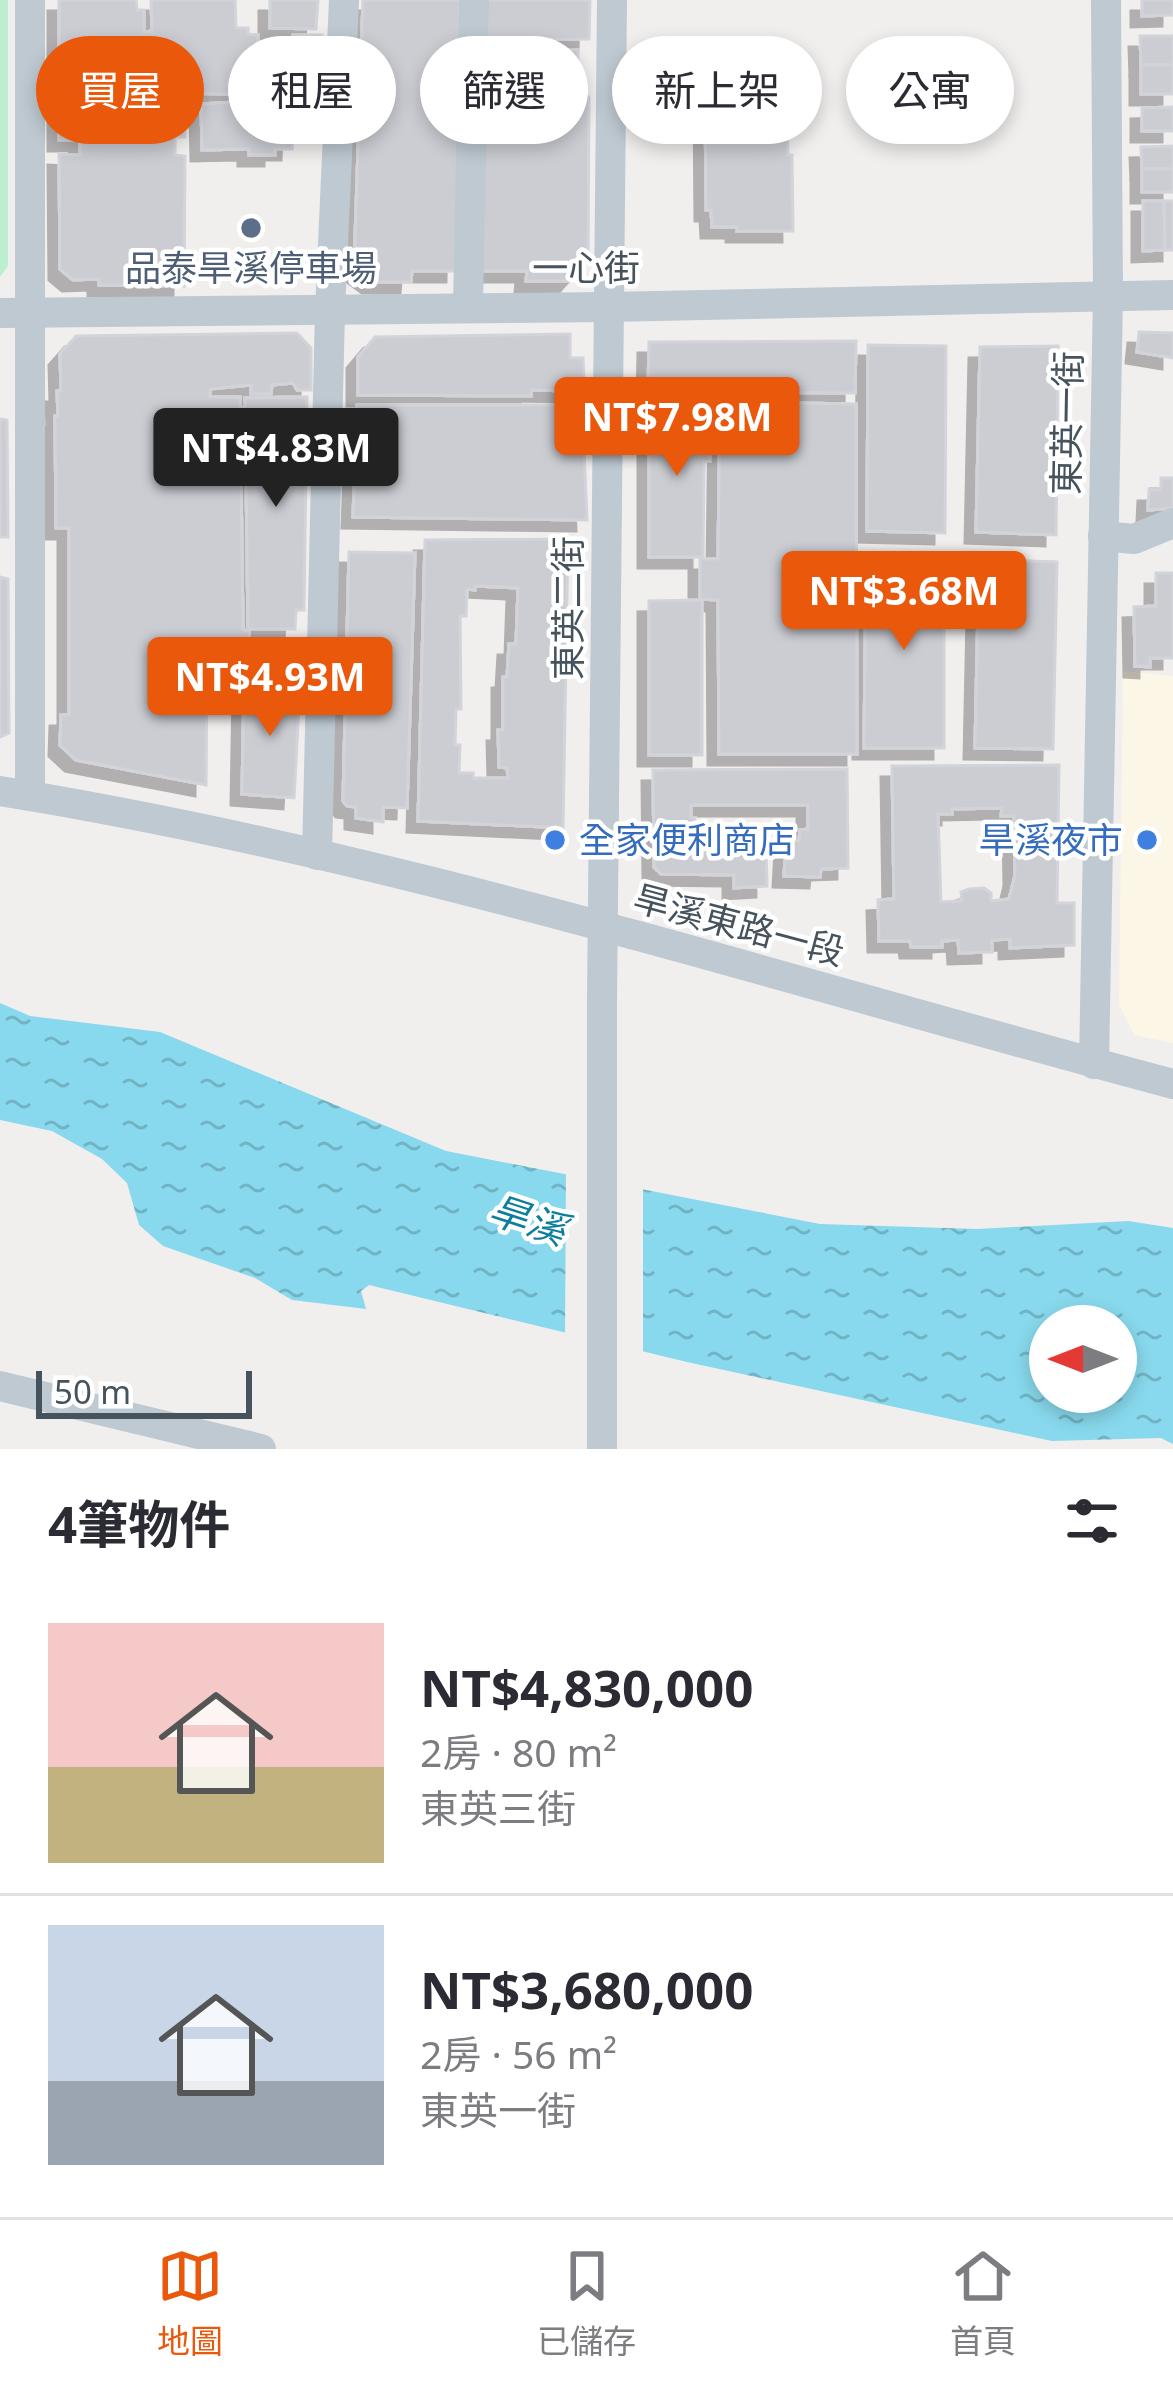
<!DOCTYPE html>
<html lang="zh-TW">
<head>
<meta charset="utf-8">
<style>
  body { margin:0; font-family:"Noto Sans","Noto Sans TC",sans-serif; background:#f2f2f3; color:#2b2b33; height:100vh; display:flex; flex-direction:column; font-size:45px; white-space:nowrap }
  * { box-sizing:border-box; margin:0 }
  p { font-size:39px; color:#7c7c81 }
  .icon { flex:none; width:66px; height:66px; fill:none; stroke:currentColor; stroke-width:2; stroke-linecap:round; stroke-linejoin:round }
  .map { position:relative; height:1449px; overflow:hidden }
  .panel { display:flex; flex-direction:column; background:#fff; flex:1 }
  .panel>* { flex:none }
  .banner { position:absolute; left:36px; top:36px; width:1101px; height:108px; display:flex; gap:24px }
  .needle { width:78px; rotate:270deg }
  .buttons { position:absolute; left:1029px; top:1305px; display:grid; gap:24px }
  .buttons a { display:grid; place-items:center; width:108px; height:108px; border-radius:50%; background:#fff; box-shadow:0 6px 18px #0003; font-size:60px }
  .scale { position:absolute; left:36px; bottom:30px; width:216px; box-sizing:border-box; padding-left:12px; border:6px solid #46525c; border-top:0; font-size:33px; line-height:42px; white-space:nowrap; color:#46525c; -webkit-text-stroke:9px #fff; paint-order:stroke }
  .price { position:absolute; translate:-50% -102px; padding:0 27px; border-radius:12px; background:#ea580c; color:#fff; font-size:39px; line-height:78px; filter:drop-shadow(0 3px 6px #0008) }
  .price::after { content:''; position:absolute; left:50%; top:72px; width:36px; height:27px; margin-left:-18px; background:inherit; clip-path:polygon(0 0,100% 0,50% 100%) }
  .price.current { background:#222; color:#fff }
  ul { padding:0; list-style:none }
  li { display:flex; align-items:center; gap:36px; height:300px; padding:0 48px }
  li+li { border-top:3px solid #e1e1e2 }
  li span { display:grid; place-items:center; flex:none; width:336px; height:240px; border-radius:0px; color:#555 }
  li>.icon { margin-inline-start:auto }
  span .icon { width:144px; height:144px; fill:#fffc; stroke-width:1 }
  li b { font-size:51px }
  h2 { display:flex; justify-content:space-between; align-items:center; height:144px; padding:0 48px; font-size:51px }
  .pill { padding:0 42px; border-radius:54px; background:#fff; box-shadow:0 6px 18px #0003; font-size:42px; line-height:108px }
  .pill.current { background:#ea580c; color:#fff }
  .menu { display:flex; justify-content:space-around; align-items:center; height:168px; border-top:3px solid #e1e1e2; background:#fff; font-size:33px; color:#7c7c81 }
  .menu a { display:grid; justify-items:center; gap:6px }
  .menu .current { color:#ea580c }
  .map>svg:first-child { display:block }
  .commercial { fill:#fcf6e7 }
  .green { fill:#bbefcf }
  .water { fill:url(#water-ripples); fill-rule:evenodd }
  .pier { fill:#f1eeee }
  .building { fill:#cbcdd3; stroke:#d2d4da; stroke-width:3; fill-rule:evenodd; filter:url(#shadow) }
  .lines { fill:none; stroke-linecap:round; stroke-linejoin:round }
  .minor { stroke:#bec9d1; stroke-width:30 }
  .service-dot { fill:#5c6f8a; stroke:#fff; stroke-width:4.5 }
  .shop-dot { fill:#3f7fe0; stroke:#fff; stroke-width:4.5 }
  .labels { text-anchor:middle; stroke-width:9; stroke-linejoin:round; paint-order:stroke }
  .service-label { font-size:36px; fill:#4e5e75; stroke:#fff }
  .street-label { font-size:36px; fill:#46525c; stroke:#fff }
  .shop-label { font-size:36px; fill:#366cbe; stroke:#fff; text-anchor:start }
  .water-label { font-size:39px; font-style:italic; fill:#0b7f9c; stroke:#fff }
</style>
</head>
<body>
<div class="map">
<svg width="1173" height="1449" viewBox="0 0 1173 1449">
  <defs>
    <pattern id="water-ripples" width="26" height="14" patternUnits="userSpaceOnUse" patternTransform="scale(3)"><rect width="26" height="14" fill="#88d9ed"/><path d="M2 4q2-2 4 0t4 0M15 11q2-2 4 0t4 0" fill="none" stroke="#71b3c3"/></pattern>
    <filter id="shadow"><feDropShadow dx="-11" dy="11" stdDeviation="0" flood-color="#0004"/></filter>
  </defs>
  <rect width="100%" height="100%" fill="#f1eeee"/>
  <!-- commercial -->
  <path class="commercial" d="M1123,671L1173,676V1043L1134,1035L1119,1005Z"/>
  <!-- green -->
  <path class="green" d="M0,0H8V266L0,277Z"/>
  <!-- water -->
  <path class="water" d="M0,1003L30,1016L160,1032L446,1151L820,1224L977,1229L1128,1221L1173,1228V1444L1161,1438L1052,1441L687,1362L369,1285L361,1291L366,1309L292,1300L255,1278L163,1246L139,1225L127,1183L102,1159L52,1131L0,1120ZM1050,1326H1116V1392H1050Z"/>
  <!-- pier -->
  <path class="pier" d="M566,1168L643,1183V1357L565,1336Z"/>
  <!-- building -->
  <g class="building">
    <path d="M59,0H136L137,10H144V32L152,31L151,0H235L236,28H248V34L258,35V41L262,42L263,71H280L281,53L292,55L293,35H322L319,97L185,93V137H175V155L185,156L184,286L99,285V279L73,280L60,269L59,154L80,155V140H59Z"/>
    <path d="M270,0H318L316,29L270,28Z"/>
    <path d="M363,0H460L457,271H412L411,282H373L354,268Z"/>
    <path d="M487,0H590L589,39L515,40L516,45L493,44V39H487Z"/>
    <path d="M1142,0H1173V15L1142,16Z"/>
    <path d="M1140,36H1173V65H1141Z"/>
    <path d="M485,50H578V91L484,90Z"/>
    <rect x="1141" y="65" width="32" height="29"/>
    <path d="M782,89V124H787L788,155H792L793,231H737V227H712L711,210H706L705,90Z"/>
    <path d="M484,96L589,97L588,261L570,281H526L527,271H480Z"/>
    <path d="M234,102L235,106L294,105L292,149H275V155H249V149L202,150L201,104Z"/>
    <path d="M1173,107V131H1142V108Z"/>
    <path d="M1173,146V169H1142L1141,147Z"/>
    <rect x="1142" y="169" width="31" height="23"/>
    <path d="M1143,201H1164L1165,250L1143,251Z"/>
    <path d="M1164,201H1173V250H1165Z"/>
    <path d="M1139,332L1173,333V358L1137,352Z"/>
    <path d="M297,333L311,348V390H297L293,383L272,385L271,394H251V385L210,389V397H240L243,630L249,631L250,667H238L217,659L172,658V674H179V669L207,668L206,785L76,760L60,745L61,715H69V528H56L55,416H58L57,391H61L60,354L76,336Z"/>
    <path d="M570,334V358H583L584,384H569V391L531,390V396L358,395V357L375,337Z"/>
    <path d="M856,341L855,393L648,392L649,342Z"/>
    <path d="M868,345L946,346L945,533L867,531Z"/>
    <path d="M1058,346L1056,535L976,532L980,347Z"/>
    <path d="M307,397L304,610H296L295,629H248L245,398Z"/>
    <path d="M704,401V441H710V461L704,462L703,557H649V404Z"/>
    <path d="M720,402L856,404L857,754H719L718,600L700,599V559H718Z"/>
    <path d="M357,405H582L587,520L353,517Z"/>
    <path d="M0,419L7,420L8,537H0Z"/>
    <path d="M1161,478H1173V508L1148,510L1149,490H1161Z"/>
    <path d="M568,539L563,828L418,821L425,540ZM475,586L518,588L516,644H509L507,677H503V730H498L499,767L507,768L508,778H473V773H459L460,745H455L456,709H461L460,616H466L467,589L475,590Z"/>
    <path d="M349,552L415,553L407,808L383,807V822L356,818V807L347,806L343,801Z"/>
    <path d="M866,558H944V748H864Z"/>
    <path d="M979,559L1057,562L1053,749L975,748Z"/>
    <path d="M1156,573H1173V658H1150V667L1135,666L1134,607L1156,606Z"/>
    <path d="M0,577L8,579L9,733L0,737Z"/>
    <path d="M702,600V755H649V601Z"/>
    <path d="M244,681L285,682V687L300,688L294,798L242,794Z"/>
    <path d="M1059,765L1057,903H1074V945L1010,948V939L992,940V952L959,953L958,940L942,941V947H911L910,941H879L878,900L894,899L892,766ZM1002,808L1001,816H1014L1015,875L1009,899L991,901V893L984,888L969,889L961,892L962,901L941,902L938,814H952V809Z"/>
    <path d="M847,769L848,868L821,869L820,877L784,876L786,840L799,841L800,830L808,829V805H691V818H695V828H699V841L766,843L767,886L734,888V875L661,874L654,867L653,770Z"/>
  </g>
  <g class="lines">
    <!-- minor -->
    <g class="minor">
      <path d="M30,0V796"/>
      <path d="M468,307L474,0"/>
      <path d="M0,313L609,307L1173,295"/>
      <path d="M1103,536L1134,539L1173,523"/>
      <path d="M0,791C398,855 784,981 1173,1084"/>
      <path d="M317,855L330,311L344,0"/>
      <path d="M1094,1064L1108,295L1106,0"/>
      <path d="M0,1386L261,1449"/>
      <path d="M602,1449V1001L612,0"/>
    </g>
  </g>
  <!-- markers -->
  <circle class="service-dot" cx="251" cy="228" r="12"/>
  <g class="shop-dot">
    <circle cx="555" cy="840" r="12"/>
    <circle cx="1147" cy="840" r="12"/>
  </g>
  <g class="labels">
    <!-- service labels -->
    <g class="service-label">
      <text x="251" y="281">品泰旱溪停車場</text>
    </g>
    <!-- street labels -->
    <g class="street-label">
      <text x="586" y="281">一心街</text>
      <text transform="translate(1067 423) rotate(-89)" y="13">東英一街</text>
      <text transform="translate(568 608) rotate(-90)" y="13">東英二街</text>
      <text transform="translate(739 925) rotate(15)" y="13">旱溪東路一段</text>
    </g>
    <!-- shop labels -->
    <g class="shop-label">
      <text x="579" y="853">全家便利商店</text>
      <text x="1123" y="853" text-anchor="end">旱溪夜市</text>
    </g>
    <!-- water labels -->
    <g class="water-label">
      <text transform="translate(528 1220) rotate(18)" y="14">旱溪</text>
    </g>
  </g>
</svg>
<div class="buttons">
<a><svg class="needle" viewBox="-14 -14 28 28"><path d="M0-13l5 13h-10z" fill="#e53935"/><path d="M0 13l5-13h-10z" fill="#7c7c81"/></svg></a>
</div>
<div class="scale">50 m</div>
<b class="price" style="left:677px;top:479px">NT$7.98M</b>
<b class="price current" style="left:276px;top:510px">NT$4.83M</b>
<b class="price" style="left:904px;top:653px">NT$3.68M</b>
<b class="price" style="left:270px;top:739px">NT$4.93M</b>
<div class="banner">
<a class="pill current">買屋</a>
<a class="pill">租屋</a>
<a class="pill">篩選</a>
<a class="pill">新上架</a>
<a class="pill">公寓</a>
</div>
</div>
<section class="panel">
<h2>4筆物件<svg class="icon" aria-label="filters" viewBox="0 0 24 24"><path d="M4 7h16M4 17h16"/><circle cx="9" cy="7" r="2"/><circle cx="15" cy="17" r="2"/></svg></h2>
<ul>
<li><span style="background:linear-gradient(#f6c9c9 60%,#c2b280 0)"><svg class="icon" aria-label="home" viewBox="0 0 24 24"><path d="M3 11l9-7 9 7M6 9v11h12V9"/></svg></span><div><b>NT$4,830,000</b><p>2房 · 80 m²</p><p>東英三街</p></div></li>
<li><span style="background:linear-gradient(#c9d6e8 65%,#9aa5b1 0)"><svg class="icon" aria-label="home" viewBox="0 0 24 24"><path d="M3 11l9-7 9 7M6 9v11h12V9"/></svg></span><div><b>NT$3,680,000</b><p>2房 · 56 m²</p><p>東英一街</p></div></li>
</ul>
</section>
<nav class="menu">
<a class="current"><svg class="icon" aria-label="map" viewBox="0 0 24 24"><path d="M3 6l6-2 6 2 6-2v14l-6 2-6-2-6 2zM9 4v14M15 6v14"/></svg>地圖</a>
<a><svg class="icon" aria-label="saved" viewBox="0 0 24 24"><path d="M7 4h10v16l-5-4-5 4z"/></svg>已儲存</a>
<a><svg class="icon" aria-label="home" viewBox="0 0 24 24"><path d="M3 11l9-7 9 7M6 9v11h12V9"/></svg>首頁</a>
</nav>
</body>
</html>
